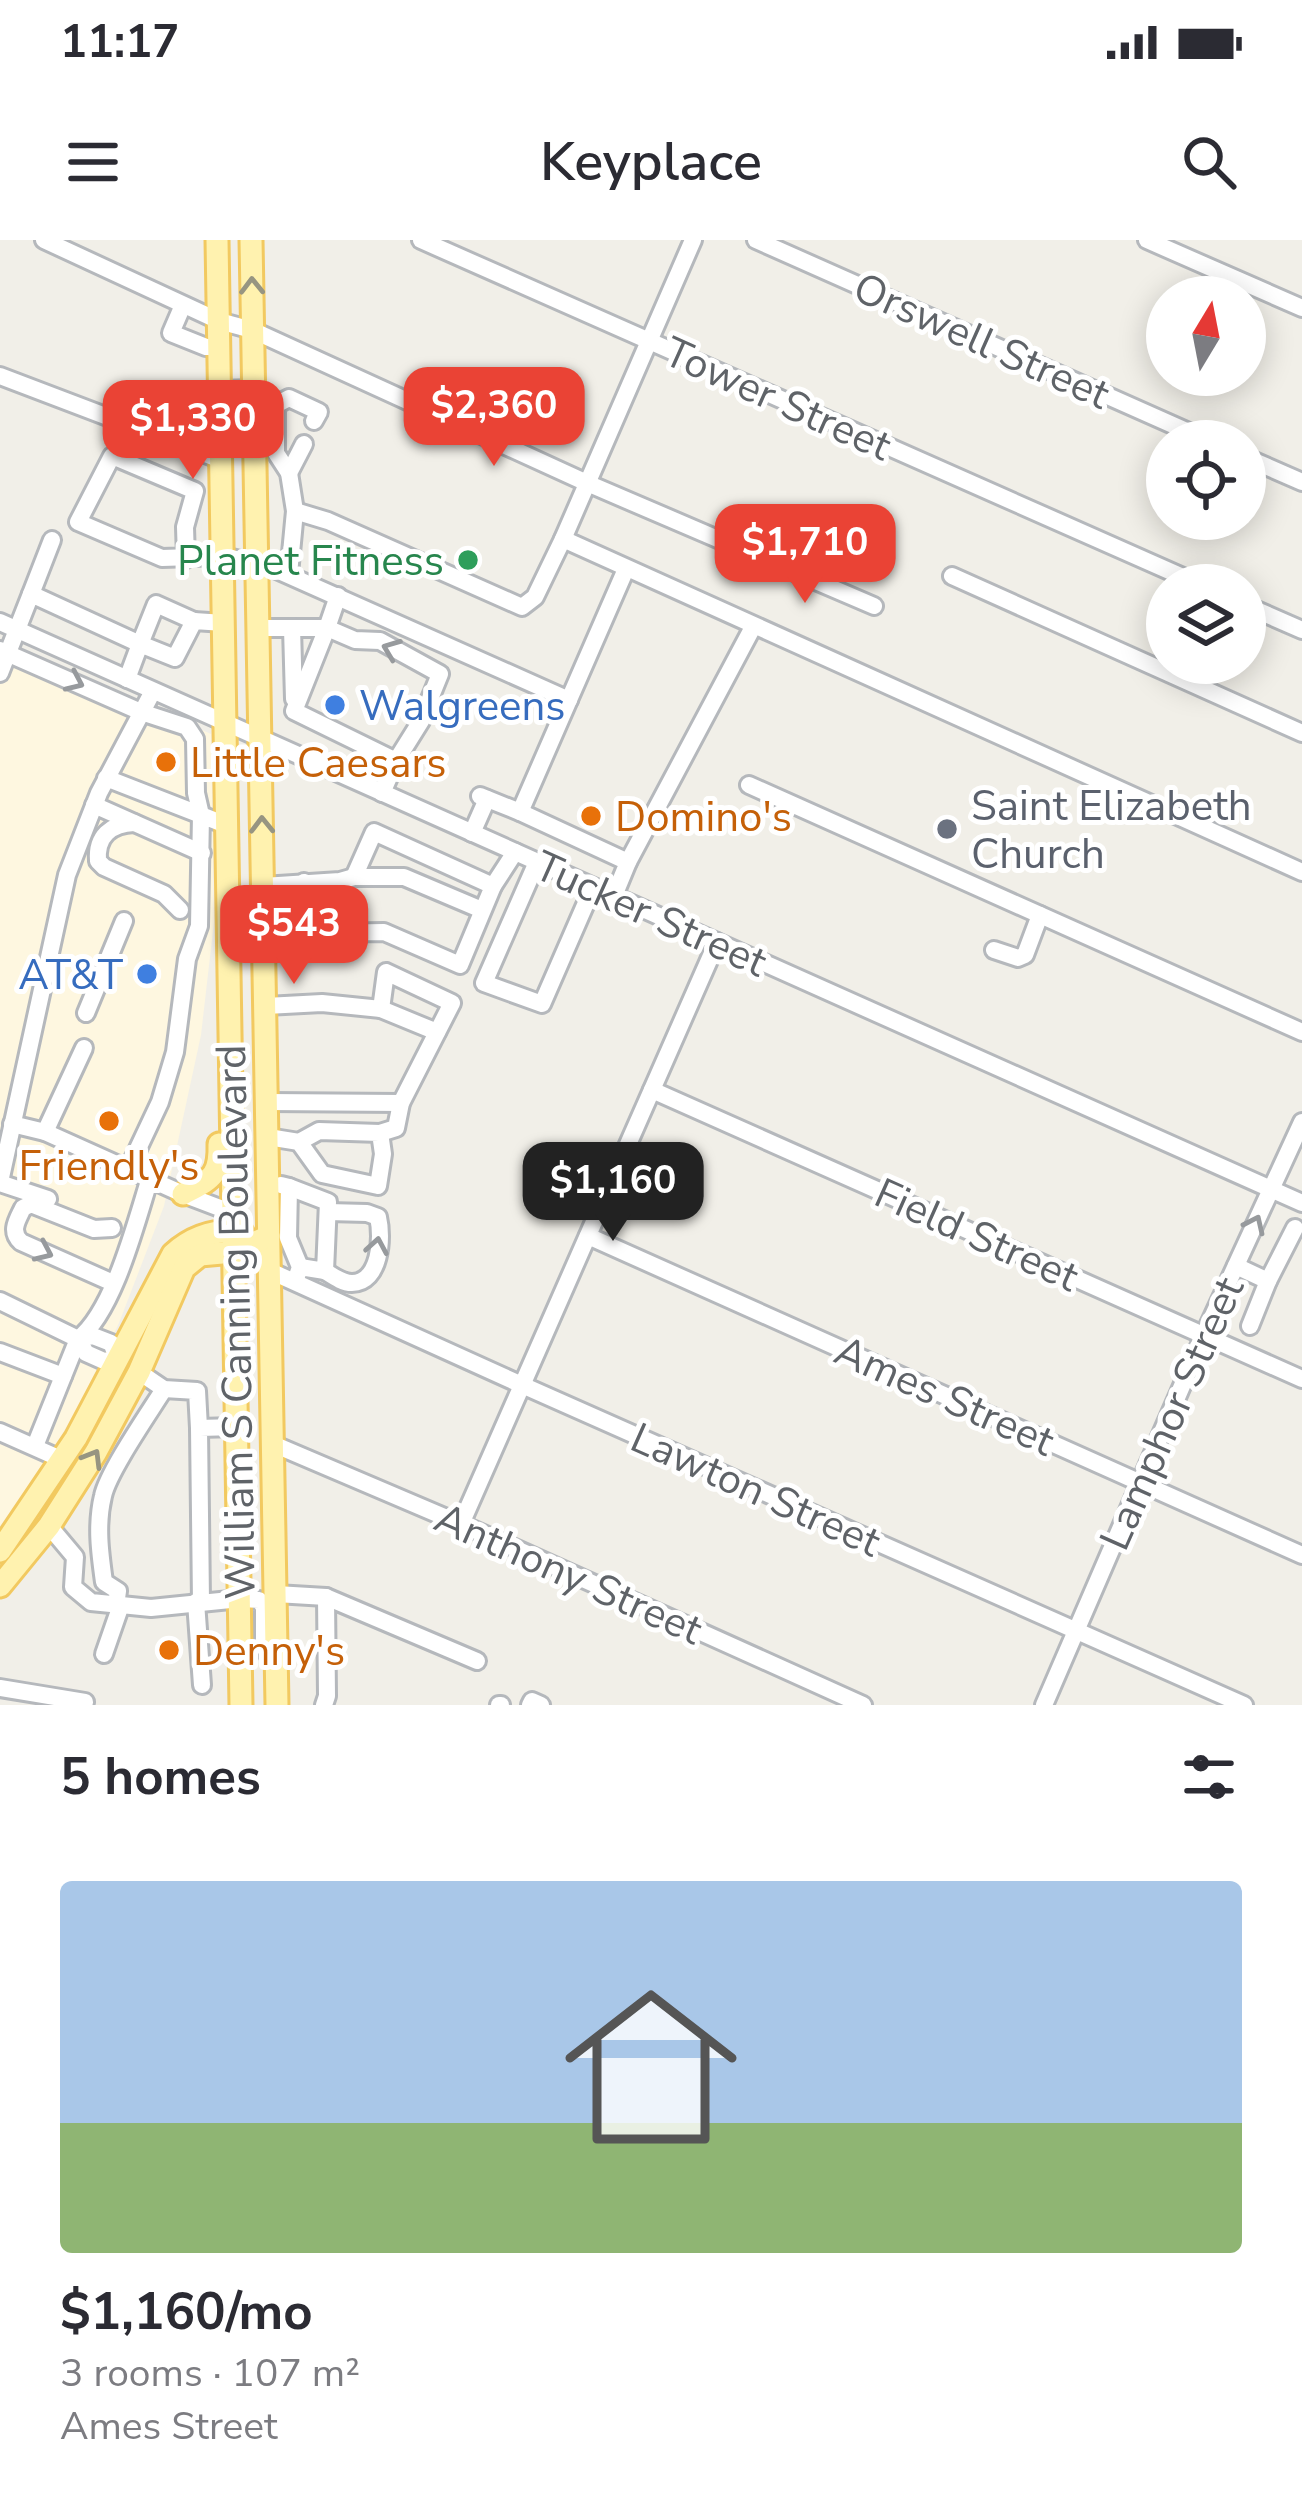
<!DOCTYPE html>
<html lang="en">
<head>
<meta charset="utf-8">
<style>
  body { margin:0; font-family:"Nunito Sans",sans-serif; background:#f2f2f3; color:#2b2b33; height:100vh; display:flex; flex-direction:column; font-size:45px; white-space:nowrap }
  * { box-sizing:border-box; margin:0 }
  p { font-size:39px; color:#7c7c81 }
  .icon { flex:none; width:66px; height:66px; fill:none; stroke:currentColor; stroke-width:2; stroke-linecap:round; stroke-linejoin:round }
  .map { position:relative; height:1465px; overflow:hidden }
  .drawer { display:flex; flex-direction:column; background:#fff; flex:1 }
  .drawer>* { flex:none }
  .needle { width:78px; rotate:10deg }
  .tools { position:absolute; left:1146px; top:36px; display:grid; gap:24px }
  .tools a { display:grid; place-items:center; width:120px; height:120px; border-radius:50%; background:#fff; box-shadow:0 6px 30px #0003; font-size:60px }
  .price { position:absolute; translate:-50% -102px; padding:0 27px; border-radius:24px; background:#ea4335; color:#fff; font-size:39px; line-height:78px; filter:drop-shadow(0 3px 6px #0008) }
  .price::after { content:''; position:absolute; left:50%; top:72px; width:36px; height:27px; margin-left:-18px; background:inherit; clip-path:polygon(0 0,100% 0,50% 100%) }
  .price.on { background:#222; color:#fff }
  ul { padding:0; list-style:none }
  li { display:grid; align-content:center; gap:24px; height:636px; padding:0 60px }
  li span { display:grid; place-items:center; height:372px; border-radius:12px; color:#555 }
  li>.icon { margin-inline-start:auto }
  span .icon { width:216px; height:216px; fill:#fffc; stroke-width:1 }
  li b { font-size:51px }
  h2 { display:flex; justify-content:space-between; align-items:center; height:144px; padding:0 60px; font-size:51px }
  .status { display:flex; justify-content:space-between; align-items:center; height:84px; padding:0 60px; background:#fff; direction:ltr }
  .status svg { height:33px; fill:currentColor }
  header { display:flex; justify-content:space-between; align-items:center; height:156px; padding:0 60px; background:#fff; font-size:54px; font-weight:600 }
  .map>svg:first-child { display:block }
  .commercial { fill:#fef7e0 }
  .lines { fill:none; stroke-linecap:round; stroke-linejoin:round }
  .minor-casing { stroke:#b5b8bc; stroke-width:22 }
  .major-casing { stroke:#f2c960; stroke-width:27 }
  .minor { stroke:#fff; stroke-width:16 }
  .major { stroke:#fff2af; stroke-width:21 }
  .oneway { stroke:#979581 }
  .oneway2 { stroke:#979a9d }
  .leisure-dot { fill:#2e9e5b; stroke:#fff; stroke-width:4.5 }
  .shop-dot { fill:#3f7fe0; stroke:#fff; stroke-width:4.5 }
  .food-dot { fill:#e8710a; stroke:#fff; stroke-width:4.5 }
  .worship-dot { fill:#6b7280; stroke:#fff; stroke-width:4.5 }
  .labels { text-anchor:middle; stroke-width:10; stroke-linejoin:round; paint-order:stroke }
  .street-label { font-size:42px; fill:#5f6368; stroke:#fff }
  .leisure-label { font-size:42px; fill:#27864d; stroke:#fff; text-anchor:end }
  .shop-label { font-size:42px; fill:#366cbe; stroke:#fff; text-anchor:start }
  .food-label { font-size:42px; fill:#c56008; stroke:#fff; text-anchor:start }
  .worship-label { font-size:42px; fill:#5b616d; stroke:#fff; text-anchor:start }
</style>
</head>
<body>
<div class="status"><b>11:17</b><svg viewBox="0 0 49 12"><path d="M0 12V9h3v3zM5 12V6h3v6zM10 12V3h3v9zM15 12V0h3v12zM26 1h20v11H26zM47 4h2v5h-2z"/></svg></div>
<header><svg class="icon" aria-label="menu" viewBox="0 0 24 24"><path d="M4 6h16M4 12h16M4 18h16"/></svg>Keyplace<svg class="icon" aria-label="search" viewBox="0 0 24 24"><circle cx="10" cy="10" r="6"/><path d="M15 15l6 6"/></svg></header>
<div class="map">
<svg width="1302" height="1465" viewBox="0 0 1302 1465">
  <rect width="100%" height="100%" fill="#f1efe8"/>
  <!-- commercial -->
  <path class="commercial" d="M0,400L211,494L214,682L201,795L164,966L119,1083L79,1166L40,1231L0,1286Z"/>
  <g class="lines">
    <!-- minor casing -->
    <g class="minor-casing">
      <g id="minor">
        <path d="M44,0L219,81L252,90L587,243L874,366"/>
        <path d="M421,0L1201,345"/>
        <path d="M756,0L1209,201"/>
        <path d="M1147,0L1302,68"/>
        <path d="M183,65L171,93L206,107H219"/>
        <path d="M0,136L221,220"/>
        <path d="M220,150L253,149L276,165V213L289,233L295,271L289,334"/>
        <path d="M276,165L289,158L319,172L314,181"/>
        <path d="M1245,217L1302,242"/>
        <path d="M289,233L304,204"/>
        <path d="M295,271L328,281L522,367L535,357L563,299L693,0"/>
        <path d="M563,299L1302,632"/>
        <path d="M186,319L185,287L195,251L112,216L78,282L162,318L223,316L270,327L569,460"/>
        <path d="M952,336L1302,493"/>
        <path d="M31,354L52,300"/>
        <path d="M338,356L327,388L355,400L380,401L440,434L421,481L396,521"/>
        <path d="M1245,365L1302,390"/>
        <path d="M0,382L1302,963"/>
        <path d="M257,388H327L294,471L396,521L382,553"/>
        <path d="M292,388L294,459"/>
        <path d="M0,410L141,472L187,487L195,499L196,553L201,575"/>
        <path d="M0,433L31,354L140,404L156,364L194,381"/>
        <path d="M127,439L140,404L175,418L194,381L224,383"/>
        <path d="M106,538L201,575"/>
        <path d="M749,545L1302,792"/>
        <path d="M480,556L520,572L626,329"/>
        <path d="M94,565L202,613"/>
        <path d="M520,572L628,622L614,656"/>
        <path d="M134,583C111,584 96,596 98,621L104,627L164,654L180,670"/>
        <path d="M472,593L487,559"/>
        <path d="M537,622L484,743L542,764L593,647"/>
        <path d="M628,622L753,387"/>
        <path d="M304,642C287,654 289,680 304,693"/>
        <path d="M263,646L340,641L354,637H404L482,670"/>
        <path d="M493,646L515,612"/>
        <path d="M264,694L384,692L460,725L493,646L374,592L354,637"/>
        <path d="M994,710L1018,718L1025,715L1040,675"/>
        <path d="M266,766L322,763L381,769L386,732L452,763L401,863L396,888L380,893"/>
        <path d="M381,769L437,792"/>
        <path d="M86,773L124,681"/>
        <path d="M652,850L1302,1139"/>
        <path d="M268,862L401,863"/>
        <path d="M12,884L45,892L183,954L233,973"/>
        <path d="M45,892L84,808"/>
        <path d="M268,897L299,902L319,891L380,893L383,914L378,946L322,934L299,902"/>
        <path d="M128,930L160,862L175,812L187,719L199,686L201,575L226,585"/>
        <path d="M0,942L67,635L99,553L153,451"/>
        <path d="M0,943L48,959"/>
        <path d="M281,945L289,947L288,998L300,1027L297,1036"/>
        <path d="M289,947L328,962L325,1031L300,1027"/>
        <path d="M112,988L94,989L31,964L23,968C18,979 9,991 21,1002L113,1043"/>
        <path d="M588,996L1302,1315"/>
        <path d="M1236,1026L1268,1041"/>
        <path d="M270,1031L522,1145L1244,1465"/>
        <path d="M325,1031C333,1036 342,1043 352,1043C380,1043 383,998 378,977L367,973L328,972"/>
        <path d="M0,1061L78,1099L86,1113L104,1121L118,1119L111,1103L93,1096L78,1098"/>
        <path d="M1250,1086L1268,1041L1295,988"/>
        <path d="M0,1112L63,1136"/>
        <path d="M139,1132L164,1149L197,1151L199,1188"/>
        <path d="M0,1192L63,1220"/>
        <path d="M273,1204L461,1284L863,1465"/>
        <path d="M35,1206L78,1099C114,1071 136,982 150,938"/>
        <path d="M461,1284L717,702"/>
        <path d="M49,1286L75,1317L73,1347L91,1362L151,1368L240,1359L259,1360L264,1367V1407L275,1427"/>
        <path d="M276,1354L326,1357L477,1421"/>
        <path d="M196,1362L202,1445"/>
        <path d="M201,1362L199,1188L236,1187"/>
        <path d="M116,1365L118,1351L104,1342C100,1313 96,1285 103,1256C108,1232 149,1173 164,1149"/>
        <path d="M104,1414L121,1365"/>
        <path d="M0,1448L85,1462L84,1465"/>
        <path d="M324,1465L327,1456L326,1357"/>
        <path d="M499,1465H501"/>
        <path d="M530,1465L532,1461L541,1465"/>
        <path d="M1044,1465L1204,1095L1302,882"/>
      </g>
    </g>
    <!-- major casing -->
    <g class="major-casing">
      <g id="major">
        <path d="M217,0L241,1465"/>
        <path d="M251,0L277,1465"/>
        <path d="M183,954C211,939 220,937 219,904"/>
        <path d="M0,1311L76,1198L173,1014C193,996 215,989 242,992"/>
        <path d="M0,1346L49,1286L96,1212L139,1132L184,1028L200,1015L233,1012L269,996"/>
      </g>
    </g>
    <!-- minor -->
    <use href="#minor" class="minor"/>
    <!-- major -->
    <use href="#major" class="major"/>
  </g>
  <!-- one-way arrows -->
  <defs><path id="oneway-chevron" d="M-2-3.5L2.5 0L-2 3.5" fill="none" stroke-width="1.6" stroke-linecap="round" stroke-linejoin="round" transform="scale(3)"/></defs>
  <g class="oneway">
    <use href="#oneway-chevron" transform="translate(252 46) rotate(-91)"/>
    <use href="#oneway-chevron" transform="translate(262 585) rotate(-91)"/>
    <use href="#oneway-chevron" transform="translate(93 1218) rotate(-59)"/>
  </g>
  <g class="oneway2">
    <use href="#oneway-chevron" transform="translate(391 409) rotate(-159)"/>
    <use href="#oneway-chevron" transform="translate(75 442) rotate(24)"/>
    <use href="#oneway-chevron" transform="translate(1255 984) rotate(-65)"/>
    <use href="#oneway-chevron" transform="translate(377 1006) rotate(-80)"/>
    <use href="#oneway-chevron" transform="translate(44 1012) rotate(24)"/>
  </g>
  <!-- markers -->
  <circle class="leisure-dot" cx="468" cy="320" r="12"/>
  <g class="shop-dot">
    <circle cx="335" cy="465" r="12"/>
    <circle cx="147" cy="734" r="12"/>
  </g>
  <g class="food-dot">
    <circle cx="166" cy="522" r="12"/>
    <circle cx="591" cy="576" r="12"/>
    <circle cx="109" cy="881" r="12"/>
    <circle cx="169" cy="1410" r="12"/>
  </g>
  <circle class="worship-dot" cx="947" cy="589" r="12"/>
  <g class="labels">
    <!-- street labels -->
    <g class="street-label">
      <text transform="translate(982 100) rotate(24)" y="15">Orswell Street</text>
      <text transform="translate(778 158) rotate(24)" y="15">Tower Street</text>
      <text transform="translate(651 673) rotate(24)" y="15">Tucker Street</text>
      <text transform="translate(977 994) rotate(24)" y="15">Field Street</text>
      <text transform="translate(235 1082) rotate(-91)" y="15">William S Canning Boulevard</text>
      <text transform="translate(945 1155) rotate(24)" y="15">Ames Street</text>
      <text transform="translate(1171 1173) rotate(-66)" y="15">Lamphor Street</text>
      <text transform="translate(756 1249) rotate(24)" y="15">Lawton Street</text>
      <text transform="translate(569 1333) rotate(24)" y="15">Anthony Street</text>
    </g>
    <!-- leisure labels -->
    <g class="leisure-label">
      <text x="444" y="335">Planet Fitness</text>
    </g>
    <!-- shop labels -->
    <g class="shop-label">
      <text x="359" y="480">Walgreens</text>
      <text x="123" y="749" text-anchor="end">AT&amp;T</text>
    </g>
    <!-- food labels -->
    <g class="food-label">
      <text x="190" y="537">Little Caesars</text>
      <text x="615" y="591">Domino's</text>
      <text x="109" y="940" text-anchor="middle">Friendly's</text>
      <text x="193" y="1425">Denny's</text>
    </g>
    <!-- worship labels -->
    <g class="worship-label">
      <text x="971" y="580">Saint Elizabeth<tspan x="971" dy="48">Church</tspan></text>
    </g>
  </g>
</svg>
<div class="tools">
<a><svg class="needle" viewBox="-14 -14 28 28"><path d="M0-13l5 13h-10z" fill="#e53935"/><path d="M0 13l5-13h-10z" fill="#7c7c81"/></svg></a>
<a><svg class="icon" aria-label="locate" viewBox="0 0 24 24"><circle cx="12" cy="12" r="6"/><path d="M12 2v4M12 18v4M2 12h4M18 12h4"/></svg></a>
<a><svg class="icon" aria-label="layers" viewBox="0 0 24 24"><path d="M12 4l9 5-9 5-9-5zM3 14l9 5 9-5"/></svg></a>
</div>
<b class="price" style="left:494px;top:229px">$2,360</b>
<b class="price" style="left:193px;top:242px">$1,330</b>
<b class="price" style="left:805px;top:366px">$1,710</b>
<b class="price" style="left:294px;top:747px">$543</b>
<b class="price on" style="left:613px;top:1004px">$1,160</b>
</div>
<section class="drawer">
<h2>5 homes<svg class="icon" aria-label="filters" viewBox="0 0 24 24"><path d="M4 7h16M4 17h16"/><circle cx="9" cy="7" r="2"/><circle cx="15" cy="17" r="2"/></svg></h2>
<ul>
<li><span style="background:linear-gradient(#a9c7e8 65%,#8fb573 0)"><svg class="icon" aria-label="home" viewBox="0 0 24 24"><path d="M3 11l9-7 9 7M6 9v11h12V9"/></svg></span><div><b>$1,160/mo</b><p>3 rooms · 107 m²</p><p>Ames Street</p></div></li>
</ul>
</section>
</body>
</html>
